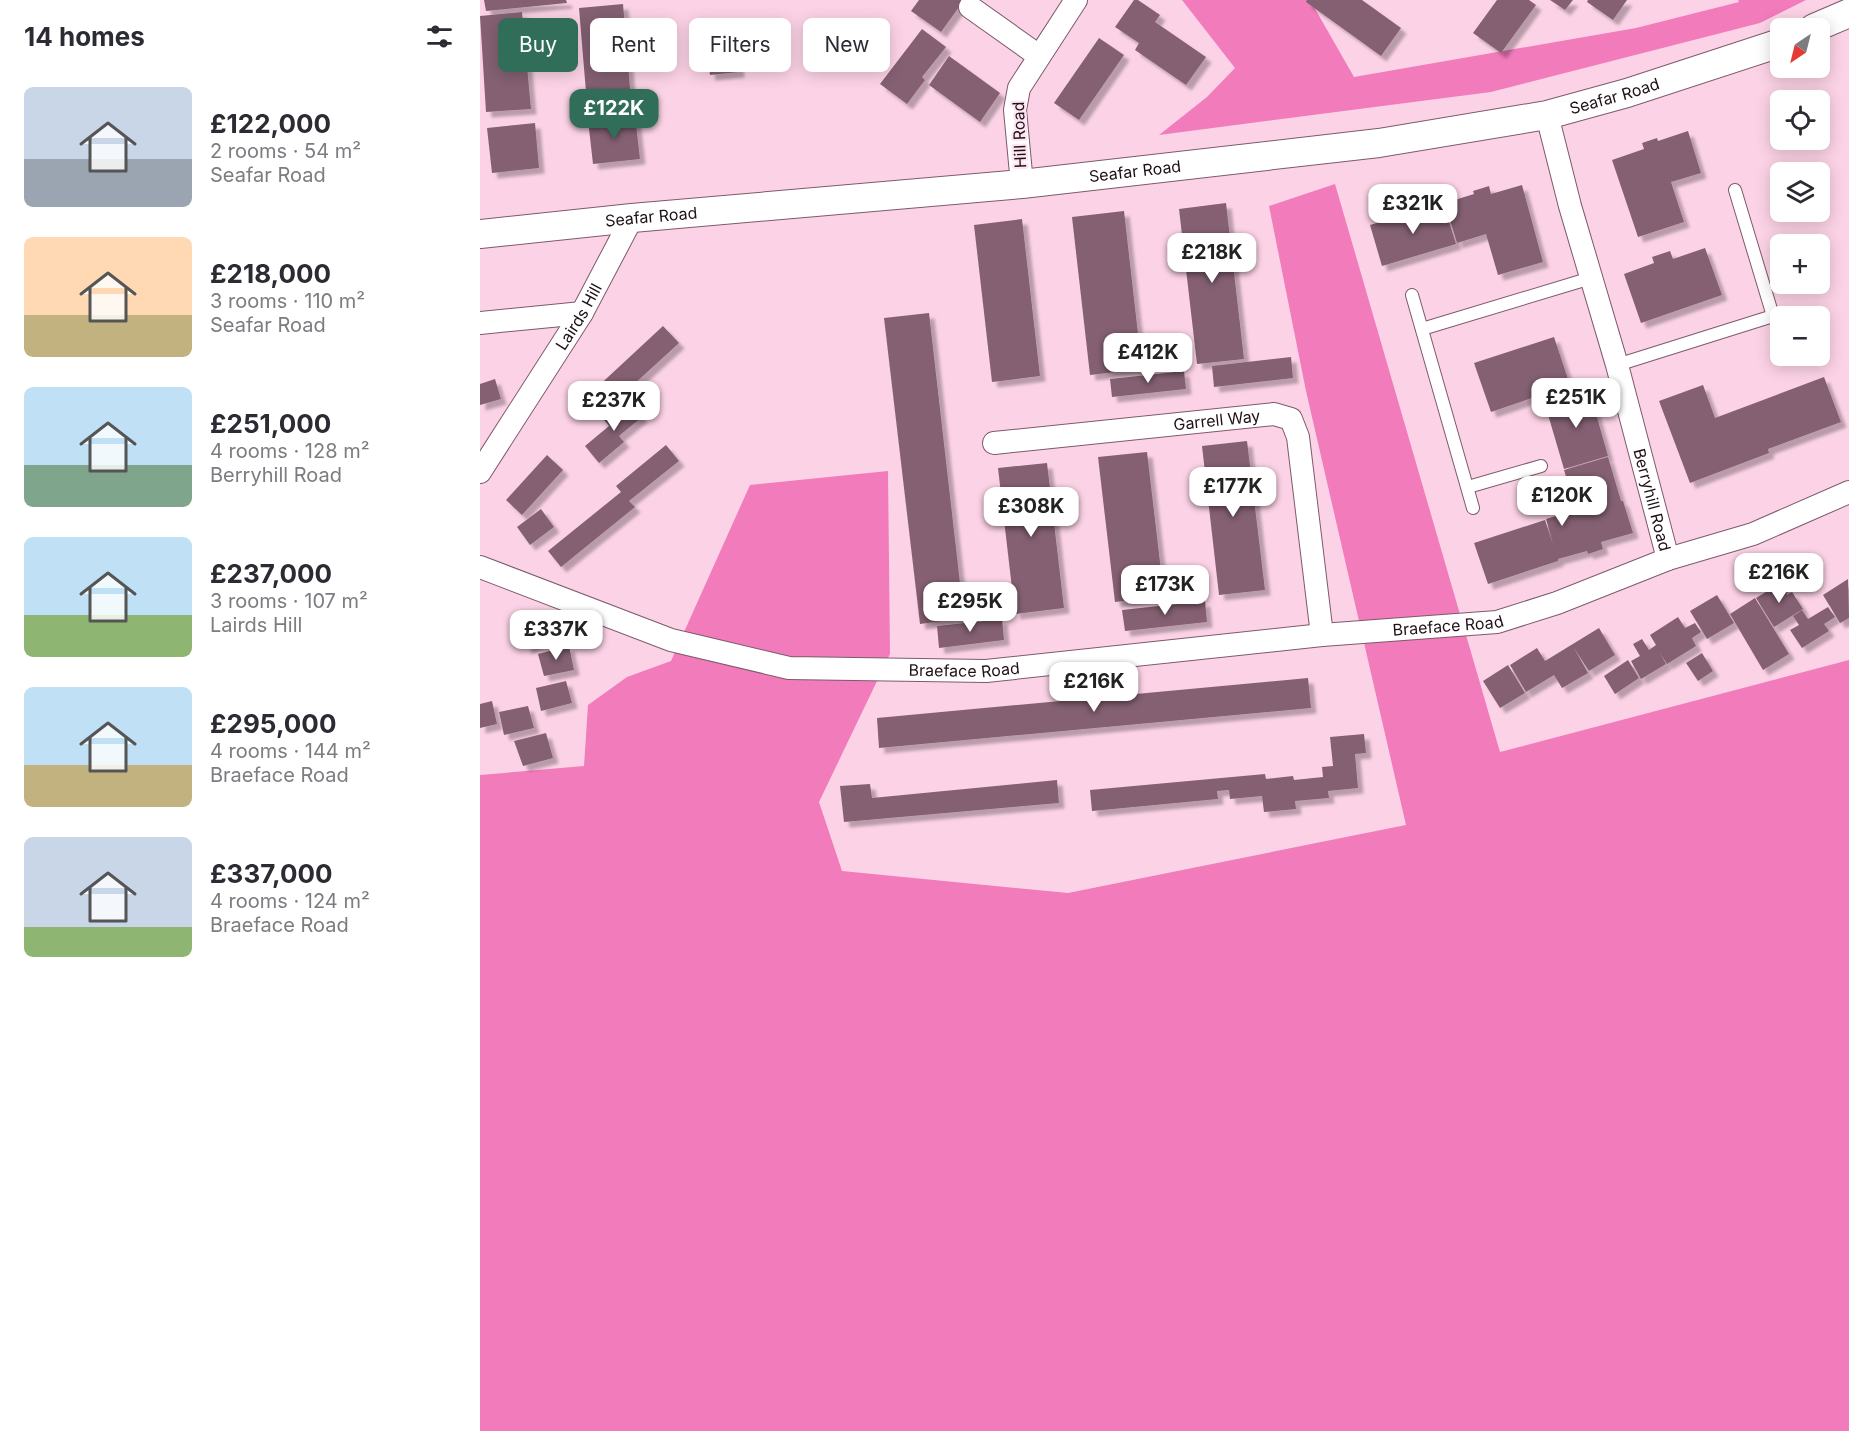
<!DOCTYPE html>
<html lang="en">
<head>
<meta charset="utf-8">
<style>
  body { margin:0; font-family:Inter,sans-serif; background:#f2f2f3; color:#2b2b33; height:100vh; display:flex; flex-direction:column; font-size:22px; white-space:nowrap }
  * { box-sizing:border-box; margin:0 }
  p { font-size:20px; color:#7c7c81 }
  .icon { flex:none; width:33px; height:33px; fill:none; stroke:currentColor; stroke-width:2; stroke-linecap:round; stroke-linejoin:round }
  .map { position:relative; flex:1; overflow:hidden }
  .drawer { display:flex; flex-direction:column; background:#fff; width:480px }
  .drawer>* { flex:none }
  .banner { position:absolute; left:18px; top:18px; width:570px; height:54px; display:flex; gap:12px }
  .needle { width:39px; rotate:215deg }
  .controls { position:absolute; left:1290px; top:18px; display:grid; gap:12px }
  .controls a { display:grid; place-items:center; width:60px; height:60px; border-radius:9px; background:#fff; box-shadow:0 3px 15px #0003; font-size:30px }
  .price { position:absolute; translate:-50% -51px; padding:0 14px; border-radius:12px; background:#fff; color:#222; font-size:20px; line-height:39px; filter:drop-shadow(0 2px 3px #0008) }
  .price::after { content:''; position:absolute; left:50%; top:36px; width:18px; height:14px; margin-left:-9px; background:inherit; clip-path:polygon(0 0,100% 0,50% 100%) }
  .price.current { background:#316e59; color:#fff }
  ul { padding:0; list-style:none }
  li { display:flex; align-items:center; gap:18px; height:150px; padding:0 24px }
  li span { display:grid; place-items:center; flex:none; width:168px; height:120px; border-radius:9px; color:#555 }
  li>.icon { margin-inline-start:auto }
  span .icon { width:72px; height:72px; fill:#fffc; stroke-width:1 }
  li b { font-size:26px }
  h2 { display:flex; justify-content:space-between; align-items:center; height:72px; padding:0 24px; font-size:26px }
  .pill { padding:0 21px; border-radius:9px; background:#fff; box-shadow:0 3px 15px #0003; font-size:21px; line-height:54px }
  .pill.current { background:#316e59; color:#fff }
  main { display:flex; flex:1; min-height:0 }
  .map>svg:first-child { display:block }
  .forest { fill:#f17bbb }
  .building { fill:#846072; filter:url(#shadow) }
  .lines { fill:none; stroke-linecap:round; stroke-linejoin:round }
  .service-casing { stroke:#7d5a6b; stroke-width:14 }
  .minor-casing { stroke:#7d5a6b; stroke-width:24 }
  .tertiary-casing { stroke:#7d5a6b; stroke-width:30 }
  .service { stroke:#fff; stroke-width:12 }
  .minor { stroke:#fff; stroke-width:22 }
  .tertiary { stroke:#fff; stroke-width:28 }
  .labels { text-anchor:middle; stroke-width:4.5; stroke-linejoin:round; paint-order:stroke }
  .street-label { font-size:16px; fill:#1e1017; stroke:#fee5f1 }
</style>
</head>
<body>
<main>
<section class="drawer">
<h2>14 homes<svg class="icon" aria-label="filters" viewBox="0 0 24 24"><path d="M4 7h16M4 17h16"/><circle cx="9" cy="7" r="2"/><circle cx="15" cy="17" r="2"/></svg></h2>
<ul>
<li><span style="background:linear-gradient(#c9d6e8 60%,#9aa5b1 0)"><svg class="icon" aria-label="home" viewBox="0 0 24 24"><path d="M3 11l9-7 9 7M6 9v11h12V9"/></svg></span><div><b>£122,000</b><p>2 rooms · 54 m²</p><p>Seafar Road</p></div></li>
<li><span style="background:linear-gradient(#ffd9b3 65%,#c2b280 0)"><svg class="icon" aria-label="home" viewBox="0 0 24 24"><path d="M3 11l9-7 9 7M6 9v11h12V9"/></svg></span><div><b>£218,000</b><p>3 rooms · 110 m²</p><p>Seafar Road</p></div></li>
<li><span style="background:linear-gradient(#bfe0f5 65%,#7fa58c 0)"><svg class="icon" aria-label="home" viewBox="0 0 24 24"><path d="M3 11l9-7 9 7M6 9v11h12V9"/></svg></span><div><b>£251,000</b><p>4 rooms · 128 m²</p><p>Berryhill Road</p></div></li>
<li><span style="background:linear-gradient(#bfe0f5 65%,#8fb573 0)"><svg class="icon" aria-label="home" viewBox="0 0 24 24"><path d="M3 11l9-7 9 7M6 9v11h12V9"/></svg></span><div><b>£237,000</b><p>3 rooms · 107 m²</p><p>Lairds Hill</p></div></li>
<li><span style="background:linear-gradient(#bfe0f5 65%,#c2b280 0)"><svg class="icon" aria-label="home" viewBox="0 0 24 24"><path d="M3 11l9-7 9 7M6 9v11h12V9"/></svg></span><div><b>£295,000</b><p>4 rooms · 144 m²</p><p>Braeface Road</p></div></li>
<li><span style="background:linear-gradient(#c9d6e8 75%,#8fb573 0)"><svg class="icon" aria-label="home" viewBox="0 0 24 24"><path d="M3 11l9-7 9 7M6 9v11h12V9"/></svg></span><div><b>£337,000</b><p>4 rooms · 124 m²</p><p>Braeface Road</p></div></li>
</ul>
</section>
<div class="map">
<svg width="1369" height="1431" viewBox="0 0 1369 1431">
  <defs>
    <filter id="shadow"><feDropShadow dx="5.5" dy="5.5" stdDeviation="1.5" flood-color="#0004"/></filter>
  </defs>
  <rect width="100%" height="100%" fill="#fcd3e6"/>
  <!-- forest -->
  <g class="forest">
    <path d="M702,0H830L874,77L1156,28L1259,2L1258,0H1326L1280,23L1011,92L679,135L727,97L755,68Z"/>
    <path d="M855,184L1020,752L1369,660V1431H0V775L104,766L108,705L147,677L191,661L270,485L408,471L410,654L339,802L362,871L588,893L926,825L826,391L789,206Z"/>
  </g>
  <!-- building -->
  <g class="building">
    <path d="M4,0H86L87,3L6,11Z"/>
    <path d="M439,0H484L461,32L431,11Z"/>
    <path d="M654,0H658L680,15L675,22L726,57L706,85L655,50L659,43L635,27Z"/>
    <path d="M827,0H882L921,28L901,56L826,2Z"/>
    <path d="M1017,0H1049L1056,5L1021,53L993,33Z"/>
    <path d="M1070,0H1093L1085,10Z"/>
    <path d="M1108,0H1147L1133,20L1107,2Z"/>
    <path d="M143,4L151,100L107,104L99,8Z"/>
    <path d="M42,12L51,109L6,112L0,16Z"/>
    <path d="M255,29L259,72L230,75L225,32Z"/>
    <path d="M442,29L466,47L442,77L445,80L427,104L400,84Z"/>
    <path d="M619,38L644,55L599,120L574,103Z"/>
    <path d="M469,56L520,93L500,122L449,85Z"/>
    <path d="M155,115L160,159L113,164L108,120Z"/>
    <path d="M55,123L59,168L12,173L7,128Z"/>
    <path d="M1208,131L1221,173L1191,182L1204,222L1158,237L1132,160L1164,149L1162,143L1177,138L1178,141Z"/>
    <path d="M1042,185L1063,262L1018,275L1006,234L977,243L965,203L994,194L993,191L1009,186L1011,194Z"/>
    <path d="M746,203L764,359L717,364L699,209Z"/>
    <path d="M963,203L976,244L902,266L890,225Z"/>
    <path d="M644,211L662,369L610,375L592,217Z"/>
    <path d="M542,219L560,376L512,382L494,225Z"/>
    <path d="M1225,248L1242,295L1161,323L1144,274L1174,263L1172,257L1190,251L1193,259Z"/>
    <path d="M449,313L484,618L440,624L404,318Z"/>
    <path d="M183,326L199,343L129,407L113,391Z"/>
    <path d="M1074,337L1090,385L1011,412L994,363Z"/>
    <path d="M811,357L813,378L734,387L732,366Z"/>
    <path d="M704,371L706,389L632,397L630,379Z"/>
    <path d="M1344,377L1361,422L1288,449L1289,453L1210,483L1179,401L1223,385L1235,418Z"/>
    <path d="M15,379L21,399L0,405V384Z"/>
    <path d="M1109,389L1128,456L1084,469L1064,401Z"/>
    <path d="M148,400L162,417L139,436L144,442L119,463L105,446L129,426L124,420Z"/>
    <path d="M767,441L785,590L739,595L722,446Z"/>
    <path d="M186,445L199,461L149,501L155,507L81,567L68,551L141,492L136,486Z"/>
    <path d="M667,452L684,596L635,602L618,457Z"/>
    <path d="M67,455L83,470L42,515L26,500Z"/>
    <path d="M1128,457L1141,501H1143L1153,533L1121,542L1123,549L1108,554L1107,551L1078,559V561L1008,584L994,543L1065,520L1073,544L1066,519L1096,510L1084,470Z"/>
    <path d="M567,463L584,608L535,614L518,468Z"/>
    <path d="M61,509L74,527L50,545L37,527Z"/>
    <path d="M1368,579L1369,618L1360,623L1343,595Z"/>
    <path d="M1304,581L1307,595L1312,592L1323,609L1294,627L1276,598Z"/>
    <path d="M1237,595L1254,623L1227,639L1210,611Z"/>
    <path d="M1275,598L1309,654L1283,670L1250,614Z"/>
    <path d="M725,601L727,622L645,631L642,610Z"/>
    <path d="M1348,607L1355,617L1344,624L1349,631L1322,648L1310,630L1319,625L1313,616L1322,610L1328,619Z"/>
    <path d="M1198,617L1205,628L1215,623L1221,632L1212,638L1216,646L1187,664L1180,653L1186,664L1161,679L1151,661L1160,656L1153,644L1162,639L1169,650L1176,645L1170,635Z"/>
    <path d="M68,619L72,641L46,648L40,626Z"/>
    <path d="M522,619L524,640L459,648L457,626Z"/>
    <path d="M1119,628L1135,655L1109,671L1094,648L1108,673L1082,688L1074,675L1046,692L1030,665L1057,648L1065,661Z"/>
    <path d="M89,646L94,670L64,676L58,654Z"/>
    <path d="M1222,653L1233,671L1218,681L1206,663Z"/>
    <path d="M1148,660L1159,678L1135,694L1124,676Z"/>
    <path d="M1028,665L1045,693L1020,708L1003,681Z"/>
    <path d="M828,678L831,708L399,748L397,718Z"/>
    <path d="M86,681L92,703L61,711L56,688Z"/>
    <path d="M12,701L17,724L0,728V704Z"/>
    <path d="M48,706L54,728L24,735L19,712Z"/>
    <path d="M66,733L73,758L43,766L34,741Z"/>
    <path d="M884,734L886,753L875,754L878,788L848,791L849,798L815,801L816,809L784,812L782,796L750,799L749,790L737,791L738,799L612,811L610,790L785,774L786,779L813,776L814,780L843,777L842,767L853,766L850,737Z"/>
    <path d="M577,780L579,803L364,822L360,786L390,784L392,798Z"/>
  </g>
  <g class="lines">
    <!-- service casing -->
    <g class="service-casing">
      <g id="service">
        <path d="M932,295L993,508"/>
        <path d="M942,329L1111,278"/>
        <path d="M1137,365L1293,316L1255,190"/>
        <path d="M988,487L1061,466"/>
      </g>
    </g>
    <!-- minor casing -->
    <g class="minor-casing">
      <g id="minor">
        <path d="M490,7L559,56"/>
        <path id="s1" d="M1067,115L1090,206L1137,365L1188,559"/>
        <path d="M542,184L535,110L539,88L596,0"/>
        <path d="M0,323L102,313"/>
        <path id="s2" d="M514,443L794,414L811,419L818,437L842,635"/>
        <path id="s3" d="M0,472L102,313L152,218"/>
        <path id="s4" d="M0,567L191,640L309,668L506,671L842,635L1017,622L1077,603L1188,559L1273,534L1369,492"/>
      </g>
    </g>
    <!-- tertiary casing -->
    <g class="tertiary-casing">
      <g id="tertiary">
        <path d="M1334,28L1369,13"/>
        <path id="s5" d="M0,234L152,218L542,184L899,143L1067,115L1147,93L1300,43"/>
      </g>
    </g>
    <!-- service -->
    <use href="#service" class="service"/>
    <!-- minor -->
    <use href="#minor" class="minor"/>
    <!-- tertiary -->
    <use href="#tertiary" class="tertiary"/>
  </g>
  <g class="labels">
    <!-- street labels -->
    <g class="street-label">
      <text dy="6" stroke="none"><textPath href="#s5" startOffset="1144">Seafar Road</textPath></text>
      <text transform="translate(539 135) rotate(-92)" y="6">Hill Road</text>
      <text dy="6" stroke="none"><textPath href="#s5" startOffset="658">Seafar Road</textPath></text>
      <text dy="6" stroke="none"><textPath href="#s5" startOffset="172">Seafar Road</textPath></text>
      <text dy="6" stroke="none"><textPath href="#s3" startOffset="184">Lairds Hill</textPath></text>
      <text dy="6" stroke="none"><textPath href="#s2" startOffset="224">Garrell Way</textPath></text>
      <text dy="6" stroke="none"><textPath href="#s1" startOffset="399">Berryhill Road</textPath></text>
      <text dy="6" stroke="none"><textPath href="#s4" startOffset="987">Braeface Road</textPath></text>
      <text dy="6" stroke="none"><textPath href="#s4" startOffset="501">Braeface Road</textPath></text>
    </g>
  </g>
</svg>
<div class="controls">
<a><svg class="needle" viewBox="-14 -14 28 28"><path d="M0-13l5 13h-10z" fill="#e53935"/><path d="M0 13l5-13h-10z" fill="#7c7c81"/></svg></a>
<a><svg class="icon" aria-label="locate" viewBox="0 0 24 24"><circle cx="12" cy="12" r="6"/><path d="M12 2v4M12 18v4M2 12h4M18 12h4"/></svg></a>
<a><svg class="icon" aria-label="layers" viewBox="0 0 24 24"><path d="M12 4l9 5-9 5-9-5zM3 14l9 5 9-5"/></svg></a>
<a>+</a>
<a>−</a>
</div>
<b class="price current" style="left:134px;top:140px">£122K</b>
<b class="price" style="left:933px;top:235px">£321K</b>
<b class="price" style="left:732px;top:284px">£218K</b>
<b class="price" style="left:668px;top:384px">£412K</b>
<b class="price" style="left:1096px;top:429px">£251K</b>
<b class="price" style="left:134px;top:432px">£237K</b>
<b class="price" style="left:753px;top:518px">£177K</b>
<b class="price" style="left:1082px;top:527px">£120K</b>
<b class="price" style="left:551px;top:538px">£308K</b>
<b class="price" style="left:1299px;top:604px">£216K</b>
<b class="price" style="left:685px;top:616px">£173K</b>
<b class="price" style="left:490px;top:633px">£295K</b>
<b class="price" style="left:76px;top:661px">£337K</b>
<b class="price" style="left:614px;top:713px">£216K</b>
<div class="banner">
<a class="pill current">Buy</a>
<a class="pill">Rent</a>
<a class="pill">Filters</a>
<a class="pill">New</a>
</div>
</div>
</main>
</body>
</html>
